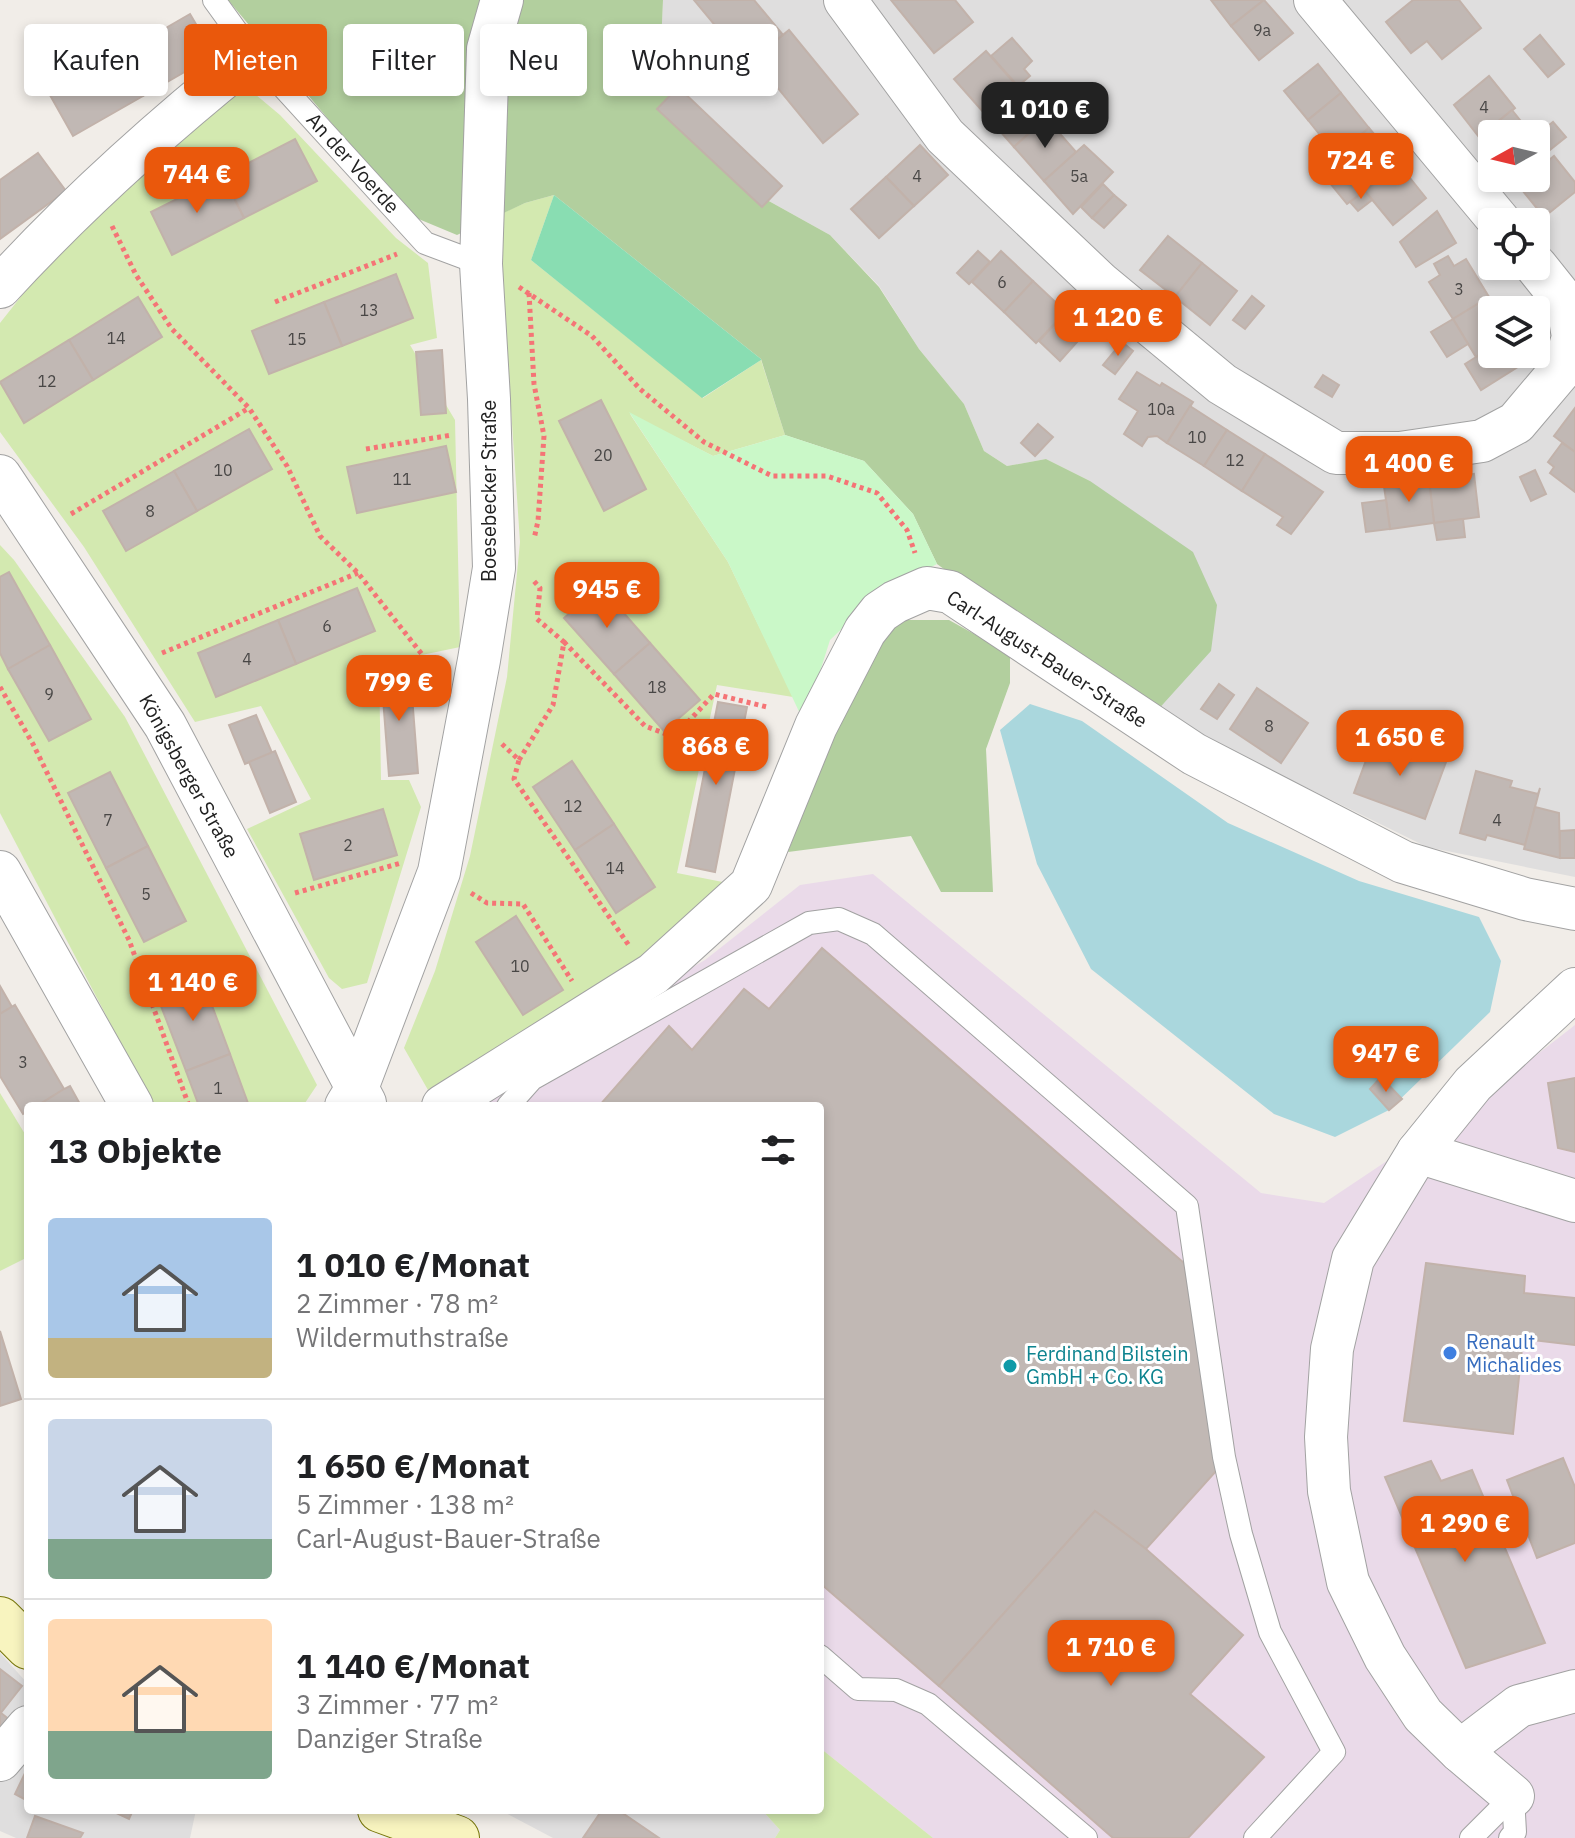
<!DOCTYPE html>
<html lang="de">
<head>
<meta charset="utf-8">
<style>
  body { margin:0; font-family:"IBM Plex Sans",sans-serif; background:#f2f2f2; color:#202124; height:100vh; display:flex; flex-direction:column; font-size:30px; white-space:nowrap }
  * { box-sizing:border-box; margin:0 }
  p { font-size:26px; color:#757577 }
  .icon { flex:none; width:44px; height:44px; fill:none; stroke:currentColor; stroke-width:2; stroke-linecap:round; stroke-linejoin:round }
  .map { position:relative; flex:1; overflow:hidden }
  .sheet { position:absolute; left:24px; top:1102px; width:800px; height:712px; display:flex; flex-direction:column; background:#fff; border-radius:8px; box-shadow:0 4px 12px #0003 }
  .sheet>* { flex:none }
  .guide { position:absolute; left:24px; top:24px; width:800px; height:72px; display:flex; gap:16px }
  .needle { width:52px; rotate:262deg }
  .controls { position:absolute; left:1478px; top:120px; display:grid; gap:16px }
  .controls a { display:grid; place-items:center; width:72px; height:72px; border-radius:8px; background:#fff; box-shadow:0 4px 12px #0003; font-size:40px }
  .price { position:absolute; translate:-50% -68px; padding:0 18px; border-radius:16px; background:#ea580c; color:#fff; font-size:26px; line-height:52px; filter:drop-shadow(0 2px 4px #0008) }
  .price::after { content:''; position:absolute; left:50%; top:48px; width:24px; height:18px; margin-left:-12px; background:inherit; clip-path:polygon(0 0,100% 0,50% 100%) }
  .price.current { background:#222; color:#fff }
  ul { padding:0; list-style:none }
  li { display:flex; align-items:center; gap:24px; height:200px; padding:0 24px }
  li+li { border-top:2px solid #e0e0e0 }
  li span { display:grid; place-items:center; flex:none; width:224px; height:160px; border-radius:8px; color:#555 }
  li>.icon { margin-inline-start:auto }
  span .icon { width:96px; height:96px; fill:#fffc; stroke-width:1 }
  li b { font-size:34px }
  h2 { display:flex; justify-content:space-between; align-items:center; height:96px; padding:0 24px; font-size:34px }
  .pill { padding:0 28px; border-radius:8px; background:#fff; box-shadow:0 4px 12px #0003; font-size:28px; line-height:72px }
  .pill.current { background:#ea580c; color:#fff }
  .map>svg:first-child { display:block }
  .residential { fill:#dfdede; fill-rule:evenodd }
  .industrial { fill:#eadae9 }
  .grass { fill:#d3e9b0 }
  .forest { fill:#b2cf9e }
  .park { fill:#caf8c8 }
  .pitch { fill:#89ddb2 }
  .water { fill:#aad7dd }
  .building { fill:#c1b8b4; stroke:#c2b2aa; stroke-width:2 }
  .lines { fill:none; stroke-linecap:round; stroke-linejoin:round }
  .lane-casing { stroke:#a2a2a2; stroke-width:24 }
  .street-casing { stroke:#a2a2a2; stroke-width:44 }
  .secondary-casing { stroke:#777609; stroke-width:46 }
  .path { stroke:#f57476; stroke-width:5; stroke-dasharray:4 4; stroke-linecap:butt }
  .lane { stroke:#fff; stroke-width:22 }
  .street { stroke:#fff; stroke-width:42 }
  .secondary { stroke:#f8f4bf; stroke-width:44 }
  .shop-dot { fill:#3f7fe0; stroke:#fff; stroke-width:3 }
  .culture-dot { fill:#0f9aa8; stroke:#fff; stroke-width:3 }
  .labels { text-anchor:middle; stroke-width:6; stroke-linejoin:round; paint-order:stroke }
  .number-label { font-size:16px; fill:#494746 }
  .street-label { font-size:20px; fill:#212121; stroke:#fff }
  .shop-label { font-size:20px; fill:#366cbe; stroke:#fff; text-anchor:start }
  .culture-label { font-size:20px; fill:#0d838f; stroke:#fff; text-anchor:start }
</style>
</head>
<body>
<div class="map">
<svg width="1575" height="1838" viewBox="0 0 1575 1838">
  <rect width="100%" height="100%" fill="#f1ede8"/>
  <!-- residential -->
  <g class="residential">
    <path d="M663,0H1575V877L1427,847L1155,713L1090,481L1046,459L1007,466L984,451L964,404L919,349L879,286L830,235L767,200L669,105L661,45ZM1492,134H1536V178H1492ZM1492,222H1536V266H1492ZM1492,310H1536V354H1492Z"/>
    <path d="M0,1653L28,1684V1810H196L190,1838H16L0,1831Z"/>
    <path d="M500,1810H762L780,1830L775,1838H553Z"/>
  </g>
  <!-- industrial -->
  <path class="industrial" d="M873,874L1261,1193L1324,1203L1484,1096L1575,1025V1838H933L820,1748V1106H465L612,1014L705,960L800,885Z"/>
  <!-- grass -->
  <g class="grass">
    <path d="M236,88L249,89L280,115L396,238L428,263L437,338L410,345L455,420L460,647L379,664L381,780H409L421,807L367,983L342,989L329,978L247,829L311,799L261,706L195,722L84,547L0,432V323L53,256Z"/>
    <path d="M554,195L531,260L703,398L761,360L785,435L713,456L630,414L728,562L793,697L717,685L677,873L738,885L636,969L428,1090L404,1048L435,971L470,856L507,677L520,542L498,215L525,203Z"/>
    <path d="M0,545L14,560L125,717L317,1085L303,1106H154L151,1101L0,813Z"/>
    <path d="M0,1093L28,1139V1257L0,1271Z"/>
    <path d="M820,1748L933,1838H775L780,1830L762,1810H820Z"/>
  </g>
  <!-- forest -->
  <g class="forest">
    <path d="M228,0H663L661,45L665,65L687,87L670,105L767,200L830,235L879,287L919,349L964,404L984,451L1007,466L1046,459L1090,481L1193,552L1217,605L1211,651L1155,713L1107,687L937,564L913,514L864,461L785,435L761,359L554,195L525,203L457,235L409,215Z"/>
    <path d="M898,620H949L1010,654V683L986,749L993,892H941L911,836L788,852L854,676Z"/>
  </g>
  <!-- park -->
  <path class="park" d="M629,412L713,456L785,435L864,461L913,514L937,564L877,595L830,640L804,722L728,562Z"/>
  <!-- pitch -->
  <path class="pitch" d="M554,195L761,359V360L702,398L531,260Z"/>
  <!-- water -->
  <path class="water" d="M1030,704L1082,721L1228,823L1359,881L1479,917L1501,961L1490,1012L1389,1110L1335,1137L1274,1114L1091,969L1037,864L1000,730Z"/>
  <!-- building -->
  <g class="building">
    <path d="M694,0H754L783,35L748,65Z"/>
    <path d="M891,0H955L973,22L934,53Z"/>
    <path d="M1211,0H1264L1231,26Z"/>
    <path d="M1264,0L1293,33L1259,60L1231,26Z"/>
    <path d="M1413,0H1459L1481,28L1442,59L1427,41L1411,53L1386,22Z"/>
    <path d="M190,14L214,55L143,96L119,55Z"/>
    <path d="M789,30L858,114L823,143L754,59Z"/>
    <path d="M688,34L709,53L678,87L657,67Z"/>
    <path d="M1540,35L1564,64L1548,77L1524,49Z"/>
    <path d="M1012,38L1032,61L1024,69L1030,76L1018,86L991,56Z"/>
    <path d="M986,51L1017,86L985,114L954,79Z"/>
    <path d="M119,55L143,96L73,136L50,95Z"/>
    <path d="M1318,64L1341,93L1308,120L1284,91Z"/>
    <path d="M1489,76L1515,108L1479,137L1454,105Z"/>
    <path d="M1017,86L1046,118L1014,147L985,114Z"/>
    <path d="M678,87L782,186L762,207L657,109Z"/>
    <path d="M1341,93L1369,128L1336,155L1308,120Z"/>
    <path d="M1512,110L1527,129L1520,134H1493L1489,129Z"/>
    <path d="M1046,118L1076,152L1044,181L1014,147Z"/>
    <path d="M1553,122L1566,137L1541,157L1536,151V136Z"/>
    <path d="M1369,128L1398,163L1365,191L1336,155Z"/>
    <path d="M295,139L317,181L244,218L223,176Z"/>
    <path d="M920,145L948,175L914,206L886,177Z"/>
    <path d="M1084,145L1113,172L1073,214L1044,181Z"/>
    <path d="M38,153L66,191L0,239V180Z"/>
    <path d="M1336,155L1346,168L1329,182L1318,169Z"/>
    <path d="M1554,156L1575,182V192L1544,217L1518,185L1527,178H1536V171Z"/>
    <path d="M1398,163L1426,198L1393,225L1365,191Z"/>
    <path d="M1346,168L1365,191L1347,204L1329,182Z"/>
    <path d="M223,176L244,218L172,255L151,212Z"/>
    <path d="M886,177L914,206L879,238L851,209Z"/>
    <path d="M1103,184L1114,195L1092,218L1081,207Z"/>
    <path d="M1365,191L1372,200L1358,211L1350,202Z"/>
    <path d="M1114,195L1126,205L1104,228L1092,218Z"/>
    <path d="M1437,211L1456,243L1416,267L1400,242Z"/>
    <path d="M1168,236L1202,263L1175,297L1140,270Z"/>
    <path d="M978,251L990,262L969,284L957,273Z"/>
    <path d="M1001,251L1033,281L1004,312L972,282Z"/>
    <path d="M1448,256L1454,266L1466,259L1489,297L1453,319L1429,282L1440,275L1434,264Z"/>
    <path d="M1202,263L1237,291L1210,325L1175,297Z"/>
    <path d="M396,274L413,318L342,346L324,302Z"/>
    <path d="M1033,281L1066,312L1036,343L1004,312Z"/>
    <path d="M1252,296L1264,306L1245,329L1233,320Z"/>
    <path d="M138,297L162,337L93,380L69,340Z"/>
    <path d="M1489,297L1497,310H1492V347L1476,357L1453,319Z"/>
    <path d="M324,302L342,346L269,374L252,331Z"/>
    <path d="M1064,314L1085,333L1060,361L1039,341Z"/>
    <path d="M1453,319L1468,344L1447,357L1431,332Z"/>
    <path d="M69,340L93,380L24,423L0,382Z"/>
    <path d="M1122,342L1133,351L1115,374L1103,365Z"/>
    <path d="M1492,347V354H1514L1521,365L1481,390L1465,364Z"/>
    <path d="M442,350L446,413L421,415L416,352Z"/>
    <path d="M1137,372L1160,386L1162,383L1193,402L1167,443L1157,436L1148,437L1142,446L1124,434L1138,411L1119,399Z"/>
    <path d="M1323,375L1339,385L1332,397L1315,387Z"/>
    <path d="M601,400L646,489L604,511L559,421Z"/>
    <path d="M1190,406L1227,430L1204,466L1167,443Z"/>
    <path d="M1575,408V452L1554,436Z"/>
    <path d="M1038,424L1053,437L1035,456L1021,443Z"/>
    <path d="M249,429L272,469L197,511L174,471Z"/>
    <path d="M1227,430L1265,454L1242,491L1204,466Z"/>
    <path d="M1562,443L1575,452V492L1550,473L1554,467L1548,462Z"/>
    <path d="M446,446L456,492L357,513L347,467Z"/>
    <path d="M1265,454L1323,492L1291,534L1277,525L1283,517L1242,491Z"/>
    <path d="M1535,470L1546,494L1531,501L1520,477Z"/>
    <path d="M174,471L197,511L126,551L103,511Z"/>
    <path d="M1474,474L1479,517L1434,523L1429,480Z"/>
    <path d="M1429,480L1434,523L1390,529L1384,486Z"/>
    <path d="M1386,500L1390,529L1366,532L1362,503Z"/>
    <path d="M1463,519L1465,537L1437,540L1434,523Z"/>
    <path d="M9,572L50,645L8,669L0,653V577Z"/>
    <path d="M600,586L650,643L614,674L564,618Z"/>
    <path d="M357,588L375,631L296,664L278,620Z"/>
    <path d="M278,620L296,664L216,697L198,653Z"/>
    <path d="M650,643L700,700L664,731L614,674Z"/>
    <path d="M50,645L91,719L49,741L8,669Z"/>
    <path d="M410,670L418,773L389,776L381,672Z"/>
    <path d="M1219,684L1234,695L1217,719L1201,709Z"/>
    <path d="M1257,688L1308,723L1281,763L1230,729Z"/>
    <path d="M718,702L747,707L715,872L686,866Z"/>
    <path d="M256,715L272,753L245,764L229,725Z"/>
    <path d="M1375,736L1446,762L1425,819L1354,793Z"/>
    <path d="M275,751L296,802L270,813L249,762Z"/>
    <path d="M572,761L614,824L575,850L533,787Z"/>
    <path d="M1476,771L1512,781L1510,787L1538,794L1540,788L1525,845L1487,835L1485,840L1460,833Z"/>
    <path d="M110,772L148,846L106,868L68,793Z"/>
    <path d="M1535,807L1559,813L1560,858L1524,849Z"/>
    <path d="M383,809L397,855L314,880L300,834Z"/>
    <path d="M614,824L655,887L616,913L575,850Z"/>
    <path d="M1575,830V858H1560V831Z"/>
    <path d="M148,846L186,921L144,942L106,868Z"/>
    <path d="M516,916L563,990L523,1015L476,942Z"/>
    <path d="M822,948L1184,1263L1217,1470L1146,1549L1095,1511L939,1686L820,1583V1106H599L669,1026L692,1050L744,989L769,1009Z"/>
    <path d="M201,976L230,1054L186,1071L156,993Z"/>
    <path d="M0,986L12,1007L0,1014Z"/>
    <path d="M15,1005L64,1089L37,1106H28V1111L23,1114L0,1076V1014Z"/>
    <path d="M230,1054L249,1106H199L186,1071Z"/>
    <path d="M1381,1077L1402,1099L1389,1110L1370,1089Z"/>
    <path d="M1575,1078V1152L1558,1148L1548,1083Z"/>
    <path d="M70,1086L81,1106H37L64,1089Z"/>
    <path d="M1426,1263L1525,1276L1524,1293L1575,1298V1345L1523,1339L1513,1434L1404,1421Z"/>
    <path d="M0,1331L21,1399L0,1406Z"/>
    <path d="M1563,1458L1575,1487V1543L1537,1558L1507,1480Z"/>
    <path d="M1431,1461L1441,1481L1472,1470L1545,1643L1466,1668L1385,1477Z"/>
    <path d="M1095,1511L1146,1549L1243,1635L1190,1694L1264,1757L1188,1838H1113L939,1686Z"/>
    <path d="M0,1669L22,1686L0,1714Z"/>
    <path d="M1,1713L15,1724L0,1743V1714Z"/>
    <path d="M26,1771L28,1772V1801L15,1794Z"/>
    <path d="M110,1810H133L129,1819Z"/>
    <path d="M602,1810H618L659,1838H583Z"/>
    <path d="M35,1816L83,1833L80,1838H27Z"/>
  </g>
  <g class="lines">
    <!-- lane casing -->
    <g class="lane-casing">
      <g id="lane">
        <path d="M214,0L253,54L425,243L481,264"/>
        <path d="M508,1106L532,1079L809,923L839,919L873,934L1187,1206L1224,1457L1241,1534L1270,1632L1334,1752L1255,1838"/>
        <path d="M820,1656L858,1689L896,1690L928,1704L1086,1838"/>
        <path d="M1471,1838L1513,1796"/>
        <path d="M1510,1838L1515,1832L1513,1796"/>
      </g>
    </g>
    <!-- street casing -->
    <g class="street-casing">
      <g id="street">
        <path d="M845,0L945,136L1100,283L1222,384L1336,453H1400L1482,441L1516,423L1565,365L1573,337L1568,306L1536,266"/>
        <path d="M1315,0L1500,222"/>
        <path d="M0,287C78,202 163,126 253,54"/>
        <path d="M0,476L165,725L365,1103"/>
        <path d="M0,872L132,1106"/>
        <path d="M346,1106L357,1088L439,872L479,660L494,568L489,399L481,264L488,49L502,0"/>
        <path d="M443,1106L653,974L751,885L816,726L865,631L880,612L895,602L927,588L950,592L1194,754L1403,862L1525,899L1575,909"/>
        <path d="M1418,1152L1575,1201"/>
        <path d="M1460,1751L1519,1706L1575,1691"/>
        <path d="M0,1760L28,1727"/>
        <path d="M1513,1796L1460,1751L1423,1715L1385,1657L1348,1582L1329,1491L1326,1437L1332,1349L1353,1259L1418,1152L1473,1084L1575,989"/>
      </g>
    </g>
    <!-- secondary casing -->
    <g class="secondary-casing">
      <g id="secondary">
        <path d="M0,1619L28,1647"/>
        <path d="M380,1810L457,1838"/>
      </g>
    </g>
    <!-- path -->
    <g class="path">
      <path d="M112,226L136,275L172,329L249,408L287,466L320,536L358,573L428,662"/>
      <path d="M519,287L592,336L640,389L704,442L772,476H827L877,493L907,530L915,553"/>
      <path d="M529,293L534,384L544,436L538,521L534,539"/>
      <path d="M275,302L397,254"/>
      <path d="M366,449L452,435"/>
      <path d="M71,514L249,408"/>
      <path d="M564,642L645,726L674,737L714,694L767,707"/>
      <path d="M162,653L358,573"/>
      <path d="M0,687L33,744L129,940L189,1106"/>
      <path d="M502,744L519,760L514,779L630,947"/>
      <path d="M519,760L553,705L564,642L537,619L540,588L532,579"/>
      <path d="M295,893L401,863"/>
      <path d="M471,893L487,903L523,904L572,981"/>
    </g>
    <!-- lane -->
    <use href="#lane" class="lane"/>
    <!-- street -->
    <use href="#street" class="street"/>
    <!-- secondary -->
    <use href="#secondary" class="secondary"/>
  </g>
  <!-- markers -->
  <circle class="shop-dot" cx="1450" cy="1353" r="8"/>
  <circle class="culture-dot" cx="1010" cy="1366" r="8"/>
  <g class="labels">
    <!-- number labels -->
    <g class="number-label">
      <text x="1262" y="36">9a</text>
      <text x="1484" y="113">4</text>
      <text x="917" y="182">4</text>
      <text x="1079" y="182">5a</text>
      <text x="1002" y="288">6</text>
      <text x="1459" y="295">3</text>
      <text x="369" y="316">13</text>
      <text x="116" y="344">14</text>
      <text x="297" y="345">15</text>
      <text x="47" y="387">12</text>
      <text x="1161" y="415">10a</text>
      <text x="1197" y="443">10</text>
      <text x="603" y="461">20</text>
      <text x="1235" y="466">12</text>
      <text x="223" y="476">10</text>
      <text x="402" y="485">11</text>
      <text x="150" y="517">8</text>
      <text x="327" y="632">6</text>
      <text x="247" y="665">4</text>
      <text x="657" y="693">18</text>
      <text x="49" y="700">9</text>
      <text x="1269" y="732">8</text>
      <text x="573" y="812">12</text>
      <text x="108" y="826">7</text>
      <text x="1497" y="826">4</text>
      <text x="348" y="851">2</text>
      <text x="615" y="874">14</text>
      <text x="146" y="900">5</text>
      <text x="520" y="972">10</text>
      <text x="23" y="1068">3</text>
      <text x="218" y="1094">1</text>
    </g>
    <!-- street labels -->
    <g class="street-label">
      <text transform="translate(353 163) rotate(48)" y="7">An der Voerde</text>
      <text transform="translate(489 491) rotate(-90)" y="7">Boesebecker Straße</text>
      <text transform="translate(1047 659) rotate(33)" y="7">Carl-August-Bauer-Straße</text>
      <text transform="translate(189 776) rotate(61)" y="7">Königsberger Straße</text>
    </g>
    <!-- shop labels -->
    <g class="shop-label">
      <text x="1466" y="1349">Renault<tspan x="1466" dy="23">Michalides</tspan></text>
    </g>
    <!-- culture labels -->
    <g class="culture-label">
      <text x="1026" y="1361">Ferdinand Bilstein<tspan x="1026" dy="23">GmbH + Co. KG</tspan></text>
    </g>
  </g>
</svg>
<div class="controls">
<a><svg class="needle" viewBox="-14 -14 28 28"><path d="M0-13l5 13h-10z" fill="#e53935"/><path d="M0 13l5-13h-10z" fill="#757577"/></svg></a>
<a><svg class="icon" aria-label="locate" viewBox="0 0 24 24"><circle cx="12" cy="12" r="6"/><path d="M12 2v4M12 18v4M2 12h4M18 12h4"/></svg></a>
<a><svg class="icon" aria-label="layers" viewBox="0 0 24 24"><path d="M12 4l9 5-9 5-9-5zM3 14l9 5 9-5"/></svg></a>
</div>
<b class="price current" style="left:1045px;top:150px">1 010 €</b>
<b class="price" style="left:1361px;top:201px">724 €</b>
<b class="price" style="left:197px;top:215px">744 €</b>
<b class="price" style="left:1118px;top:358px">1 120 €</b>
<b class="price" style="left:1409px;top:504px">1 400 €</b>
<b class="price" style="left:607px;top:630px">945 €</b>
<b class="price" style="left:399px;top:723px">799 €</b>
<b class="price" style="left:1400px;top:778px">1 650 €</b>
<b class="price" style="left:716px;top:787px">868 €</b>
<b class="price" style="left:193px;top:1023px">1 140 €</b>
<b class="price" style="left:1386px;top:1094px">947 €</b>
<b class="price" style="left:1465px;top:1564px">1 290 €</b>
<b class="price" style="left:1111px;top:1688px">1 710 €</b>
<div class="guide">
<a class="pill">Kaufen</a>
<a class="pill current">Mieten</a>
<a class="pill">Filter</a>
<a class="pill">Neu</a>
<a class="pill">Wohnung</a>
</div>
<section class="sheet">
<h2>13 Objekte<svg class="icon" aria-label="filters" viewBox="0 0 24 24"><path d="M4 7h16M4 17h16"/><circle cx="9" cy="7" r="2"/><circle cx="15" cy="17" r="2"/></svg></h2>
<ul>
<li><span style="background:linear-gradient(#a9c7e8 75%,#c2b280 0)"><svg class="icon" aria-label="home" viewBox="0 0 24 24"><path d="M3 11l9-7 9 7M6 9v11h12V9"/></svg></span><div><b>1 010 €/Monat</b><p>2 Zimmer · 78 m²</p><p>Wildermuthstraße</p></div></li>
<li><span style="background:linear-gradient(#c9d6e8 75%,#7fa58c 0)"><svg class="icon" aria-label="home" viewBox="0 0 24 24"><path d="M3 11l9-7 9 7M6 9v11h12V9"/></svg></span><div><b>1 650 €/Monat</b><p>5 Zimmer · 138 m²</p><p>Carl-August-Bauer-Straße</p></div></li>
<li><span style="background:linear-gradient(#ffd9b3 70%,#7fa58c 0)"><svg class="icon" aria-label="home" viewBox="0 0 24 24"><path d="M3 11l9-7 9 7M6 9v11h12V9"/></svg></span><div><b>1 140 €/Monat</b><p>3 Zimmer · 77 m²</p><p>Danziger Straße</p></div></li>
</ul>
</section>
</div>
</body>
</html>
